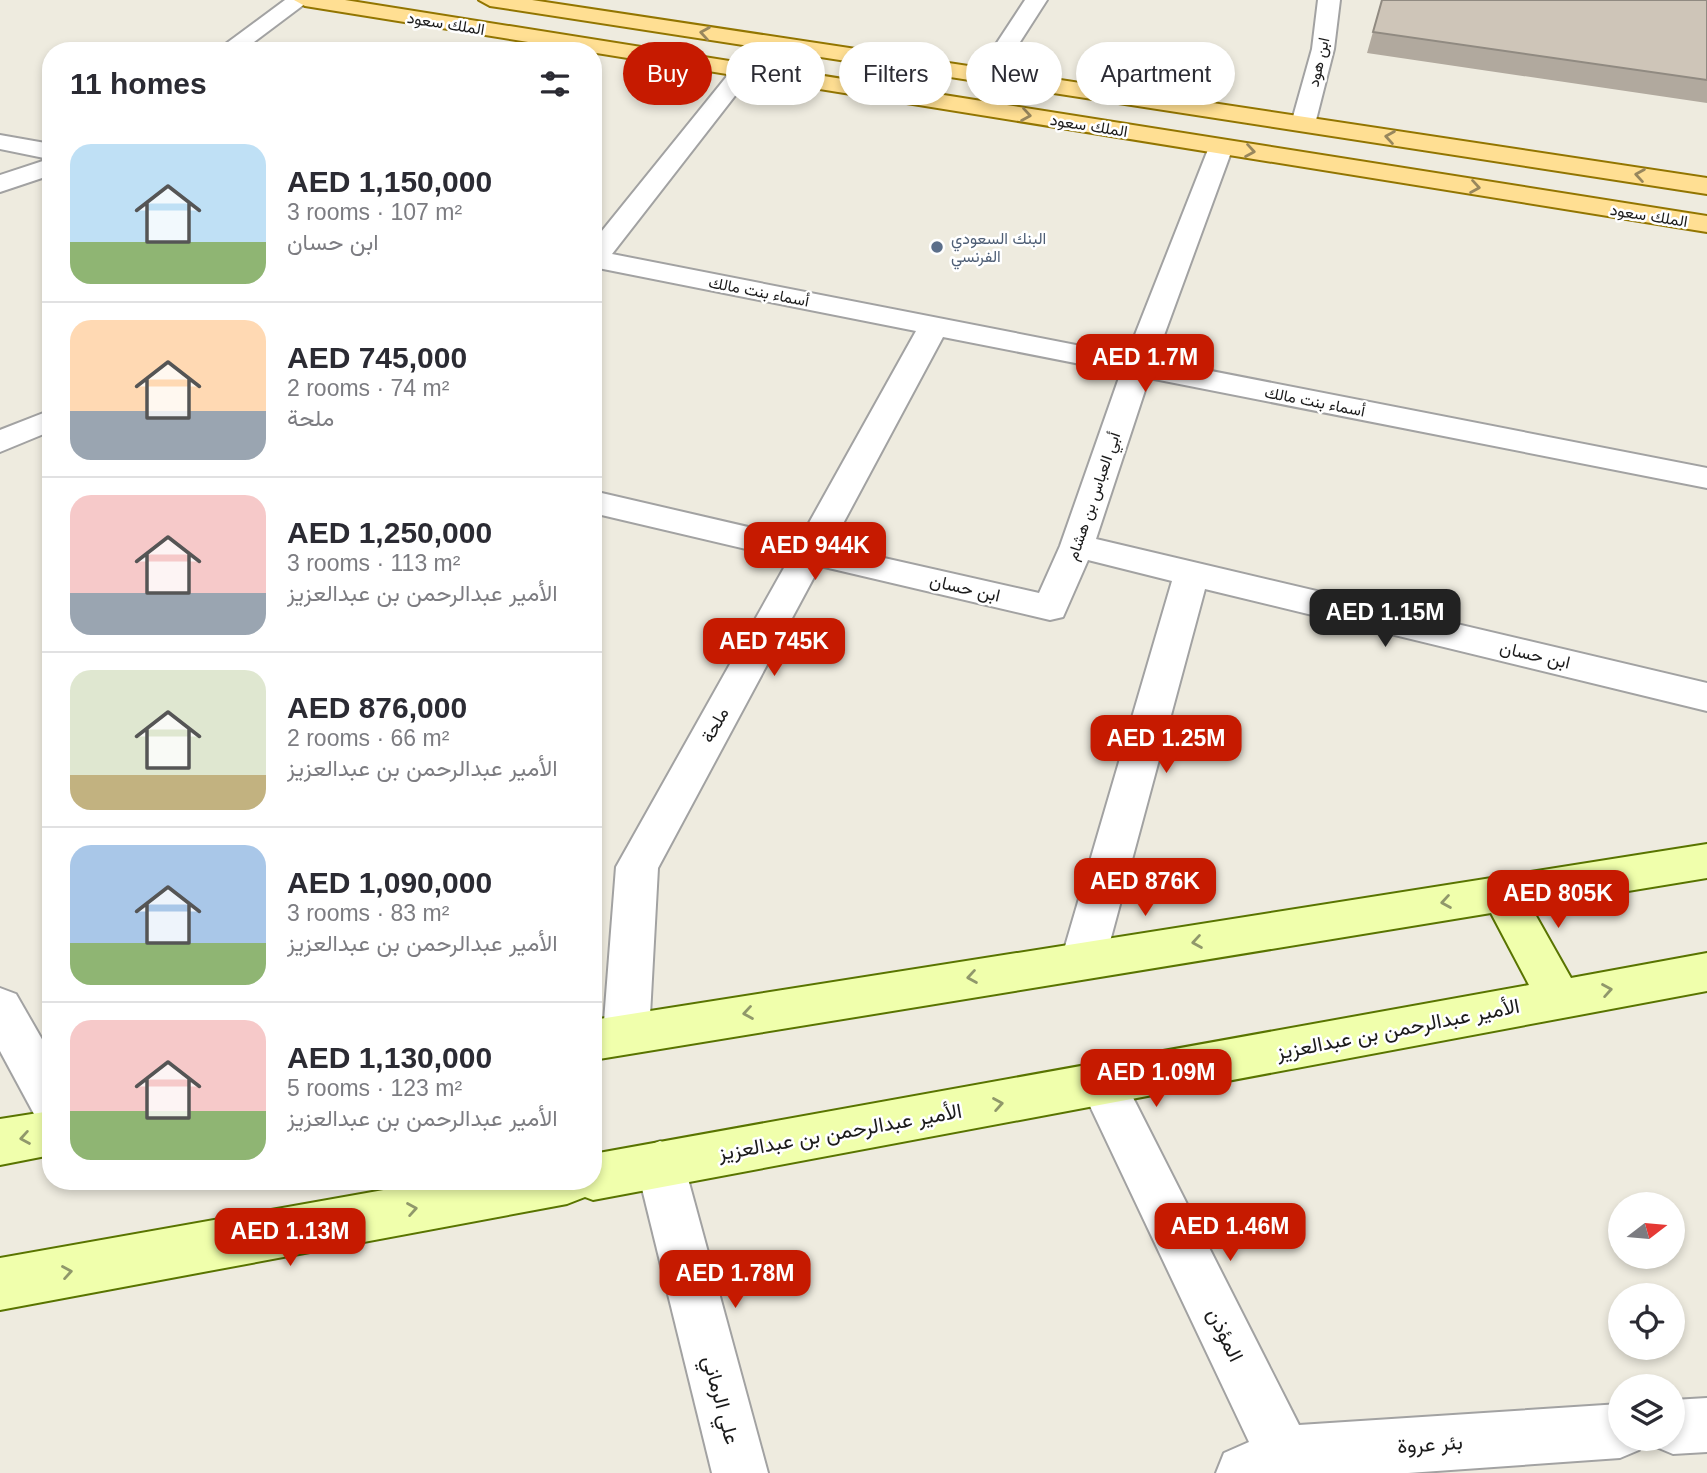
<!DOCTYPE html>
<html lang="en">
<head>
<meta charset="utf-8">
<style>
  body { margin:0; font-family:Arial,Vazirmatn,sans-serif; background:#f2f2f3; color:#2b2b33; height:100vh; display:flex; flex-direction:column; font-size:26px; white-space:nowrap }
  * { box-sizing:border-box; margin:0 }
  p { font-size:23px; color:#7c7c81 }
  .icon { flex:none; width:38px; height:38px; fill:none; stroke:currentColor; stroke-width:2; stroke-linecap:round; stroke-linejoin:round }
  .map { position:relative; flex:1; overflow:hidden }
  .side { position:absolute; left:42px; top:42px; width:560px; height:1148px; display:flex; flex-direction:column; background:#fff; border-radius:28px; box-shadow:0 4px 10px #0003 }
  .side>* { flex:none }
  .hud { position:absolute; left:623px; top:42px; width:665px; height:63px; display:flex; gap:14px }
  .needle { width:46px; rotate:74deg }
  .tools { position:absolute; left:1608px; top:1192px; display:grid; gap:14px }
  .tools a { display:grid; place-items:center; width:77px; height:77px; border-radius:50%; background:#fff; box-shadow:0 4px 10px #0003; font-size:35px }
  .price { position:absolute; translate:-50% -60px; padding:0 16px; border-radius:14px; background:#c61a00; color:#fff; font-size:23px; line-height:46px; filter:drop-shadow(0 2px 4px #0008) }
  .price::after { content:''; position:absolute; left:50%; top:42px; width:21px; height:16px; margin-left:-10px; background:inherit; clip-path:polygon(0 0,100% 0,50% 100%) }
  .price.current { background:#222; color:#fff }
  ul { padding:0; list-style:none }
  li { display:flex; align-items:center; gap:21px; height:175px; padding:0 28px }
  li+li { border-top:2px solid #e1e1e2 }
  li span { display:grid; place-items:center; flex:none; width:196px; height:140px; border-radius:21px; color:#555 }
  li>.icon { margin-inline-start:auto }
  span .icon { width:84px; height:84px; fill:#fffc; stroke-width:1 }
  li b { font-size:30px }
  h2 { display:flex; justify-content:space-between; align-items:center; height:84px; padding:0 28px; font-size:30px }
  .tag { padding:0 24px; border-radius:32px; background:#fff; box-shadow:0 4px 10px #0003; font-size:24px; line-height:63px }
  .tag.current { background:#c61a00; color:#fff }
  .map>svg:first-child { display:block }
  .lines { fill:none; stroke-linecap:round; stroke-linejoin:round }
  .street-casing { stroke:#a2a2a2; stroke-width:4 }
  .secondary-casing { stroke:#597400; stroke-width:4 }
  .primary-casing { stroke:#927500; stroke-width:4 }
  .street { fill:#fff; fill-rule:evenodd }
  .secondary { fill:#f0ffac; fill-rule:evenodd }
  .primary { fill:#ffdf93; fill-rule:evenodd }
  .wall { fill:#b1a99e }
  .building { fill:#cec5b8; stroke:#908a81; stroke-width:2 }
  .oneway { stroke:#98875d }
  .oneway2 { stroke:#90986b }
  .service-dot { fill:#5c6f8a; stroke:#fff; stroke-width:2.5 }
  .labels { text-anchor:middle; stroke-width:5; stroke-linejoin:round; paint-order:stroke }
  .far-street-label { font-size:16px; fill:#1b1b1b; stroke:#fff }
  .far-service-label { font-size:16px; fill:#4e5e75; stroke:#fff; text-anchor:start }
  .street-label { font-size:18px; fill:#1b1b1b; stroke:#fff }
  .near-street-label { font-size:21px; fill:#1b1b1b; stroke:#fff }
</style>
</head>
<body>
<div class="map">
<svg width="1707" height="1473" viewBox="0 0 1707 1473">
  <rect width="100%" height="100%" fill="#eeebdf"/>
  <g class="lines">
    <!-- street casing -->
    <g class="street-casing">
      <g id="street">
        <path d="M285,0H310L242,51H216Z"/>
        <path d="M1025,0H1047L995,81H979L975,76Z"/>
        <path d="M1318,0H1340L1334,49L1315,124L1312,129H1294L1291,124L1312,49Z"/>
        <path d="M744,63L755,70L612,254L1127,355L1209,147L1212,142H1230L1233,147L1155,360L1707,468V488L1149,378L1096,539L1707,683V711L1205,589L1105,960L1098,973L1083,979L1068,973L1061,960L1172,581L1088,560L1063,617L1050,620L820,566L658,868L649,1034L642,1048L626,1054L610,1048L603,1034L616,867L789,559L593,513V491L800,539L916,331L593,267V242L736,65ZM943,337L1121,372L1060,546L1039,593L831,546Z"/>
        <path d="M0,135L51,144V175L0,192V175L49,159L0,149Z"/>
        <path d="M51,410V431L0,452V430Z"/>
        <path d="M0,988L16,994L51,1055V1121L34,1114L0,1051Z"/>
        <path d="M1103,1064L1119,1070L1299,1425L1620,1404V1438H1644L1639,1450L1620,1458L1408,1473H1216L1224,1453L1249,1442L1080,1085L1087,1070Z"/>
        <path d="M660,1141L677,1148L684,1164L768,1473H712L636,1164L643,1148Z"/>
        <path d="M1707,1398V1452L1673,1454L1654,1446L1650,1438H1673V1400Z"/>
      </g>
    </g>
    <!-- secondary casing -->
    <g class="secondary-casing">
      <g id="secondary">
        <path d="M1707,844V878L1531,907L1571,978L1707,953V991L593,1200L585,1197L567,1204L0,1310V1258L434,1181H593V1154L1529,985L1491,913L593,1060V1020Z"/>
        <path d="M51,1111V1155L0,1165V1119Z"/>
      </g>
    </g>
    <!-- primary casing -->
    <g class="primary-casing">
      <g id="primary">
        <path d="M294,0H345L1707,216V232L305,6Z"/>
        <path d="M479,0H532L1707,178V194L490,6Z"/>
      </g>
    </g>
    <!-- street -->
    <use href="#street" class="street"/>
    <!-- secondary -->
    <use href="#secondary" class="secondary"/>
    <!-- primary -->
    <use href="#primary" class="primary"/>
  </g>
  <!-- wall -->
  <path class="wall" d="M1382,0H1707V103L1367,53Z"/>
  <!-- building -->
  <path class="building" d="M1382,0H1707V80L1373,32Z"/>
  <!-- one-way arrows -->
  <defs><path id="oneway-chevron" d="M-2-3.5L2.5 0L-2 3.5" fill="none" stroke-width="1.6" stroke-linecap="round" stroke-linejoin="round" transform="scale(1.75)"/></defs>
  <g class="oneway">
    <use href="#oneway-chevron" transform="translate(705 33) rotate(-171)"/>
    <use href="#oneway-chevron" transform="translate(1026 115) rotate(9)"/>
    <use href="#oneway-chevron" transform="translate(1390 137) rotate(-171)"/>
    <use href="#oneway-chevron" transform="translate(1250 151) rotate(9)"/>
    <use href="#oneway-chevron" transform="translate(1640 175) rotate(-171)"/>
    <use href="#oneway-chevron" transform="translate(1475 187) rotate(9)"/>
  </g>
  <g class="oneway2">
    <use href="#oneway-chevron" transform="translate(1446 902) rotate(171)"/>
    <use href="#oneway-chevron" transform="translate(1197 942) rotate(171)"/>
    <use href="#oneway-chevron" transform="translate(972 977) rotate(171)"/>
    <use href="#oneway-chevron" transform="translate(1607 990) rotate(-10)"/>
    <use href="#oneway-chevron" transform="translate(748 1013) rotate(171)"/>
    <use href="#oneway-chevron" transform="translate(998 1104) rotate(-10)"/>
    <use href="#oneway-chevron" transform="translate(25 1138) rotate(170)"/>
    <use href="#oneway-chevron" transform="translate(412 1209) rotate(-10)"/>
    <use href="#oneway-chevron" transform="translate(67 1272) rotate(-10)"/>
  </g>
  <!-- markers -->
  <circle class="service-dot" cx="937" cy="247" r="7"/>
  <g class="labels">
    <!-- far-street labels -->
    <g class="far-street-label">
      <text transform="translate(446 23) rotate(9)" y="6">الملك سعود</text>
      <text transform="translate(1318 62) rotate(-77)" y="6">ابن هود</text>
      <text transform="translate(1089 125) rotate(9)" y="6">الملك سعود</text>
      <text transform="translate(1649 215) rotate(9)" y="6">الملك سعود</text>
      <text transform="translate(759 291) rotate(11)" y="6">أسماء بنت مالك</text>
      <text transform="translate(1315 401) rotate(11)" y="6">أسماء بنت مالك</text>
      <text transform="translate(1093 496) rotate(-71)" y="6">أبي العباس بن هشام</text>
    </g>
    <!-- far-service labels -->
    <g class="far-service-label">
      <text x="951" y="244">البنك السعودي<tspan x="951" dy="18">الفرنسي</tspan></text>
    </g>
    <!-- street labels -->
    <g class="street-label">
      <text transform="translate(965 588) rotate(13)" y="6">ابن حسان</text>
      <text transform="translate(1535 655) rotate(13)" y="6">ابن حسان</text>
      <text transform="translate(715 725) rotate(-61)" y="6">ملحة</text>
    </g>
    <!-- near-street labels -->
    <g class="near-street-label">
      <text transform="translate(1398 1029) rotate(-11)" y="7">الأمير عبدالرحمن بن عبدالعزيز</text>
      <text transform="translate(840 1132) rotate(-10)" y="7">الأمير عبدالرحمن بن عبدالعزيز</text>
      <text transform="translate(1225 1335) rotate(64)" y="7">المؤذن</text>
      <text transform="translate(721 1400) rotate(75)" y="7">علي الرماني</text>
      <text transform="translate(1430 1444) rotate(-4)" y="7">بئر عروة</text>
    </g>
  </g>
</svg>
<div class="tools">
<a><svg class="needle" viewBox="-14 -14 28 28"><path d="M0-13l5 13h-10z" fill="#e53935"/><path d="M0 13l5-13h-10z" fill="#7c7c81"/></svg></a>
<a><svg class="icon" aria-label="locate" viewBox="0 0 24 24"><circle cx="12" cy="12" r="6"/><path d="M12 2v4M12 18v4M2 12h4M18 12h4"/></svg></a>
<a><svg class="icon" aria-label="layers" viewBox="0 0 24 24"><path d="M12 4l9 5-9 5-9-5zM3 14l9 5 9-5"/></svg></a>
</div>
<b class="price" style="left:1145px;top:394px">AED 1.7M</b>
<b class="price" style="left:815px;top:582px">AED 944K</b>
<b class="price current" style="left:1385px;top:649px">AED 1.15M</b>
<b class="price" style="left:774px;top:678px">AED 745K</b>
<b class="price" style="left:1166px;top:775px">AED 1.25M</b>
<b class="price" style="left:1145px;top:918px">AED 876K</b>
<b class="price" style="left:1558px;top:930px">AED 805K</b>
<b class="price" style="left:1156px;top:1109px">AED 1.09M</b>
<b class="price" style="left:1230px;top:1263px">AED 1.46M</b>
<b class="price" style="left:290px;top:1268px">AED 1.13M</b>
<b class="price" style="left:735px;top:1310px">AED 1.78M</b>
<div class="hud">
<a class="tag current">Buy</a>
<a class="tag">Rent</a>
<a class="tag">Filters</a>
<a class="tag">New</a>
<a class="tag">Apartment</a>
</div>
<section class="side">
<h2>11 homes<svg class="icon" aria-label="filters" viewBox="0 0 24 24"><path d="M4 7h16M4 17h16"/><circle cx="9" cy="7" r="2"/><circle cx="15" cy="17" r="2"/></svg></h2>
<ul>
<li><span style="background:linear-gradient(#bfe0f5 70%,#8fb573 0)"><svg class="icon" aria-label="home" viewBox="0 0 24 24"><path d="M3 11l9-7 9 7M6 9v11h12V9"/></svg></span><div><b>AED 1,150,000</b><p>3 rooms · 107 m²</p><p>ابن حسان</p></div></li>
<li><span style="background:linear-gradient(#ffd9b3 65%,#9aa5b1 0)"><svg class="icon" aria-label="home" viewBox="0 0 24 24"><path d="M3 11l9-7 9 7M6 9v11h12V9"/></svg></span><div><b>AED 745,000</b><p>2 rooms · 74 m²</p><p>ملحة</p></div></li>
<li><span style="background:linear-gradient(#f6c9c9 70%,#9aa5b1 0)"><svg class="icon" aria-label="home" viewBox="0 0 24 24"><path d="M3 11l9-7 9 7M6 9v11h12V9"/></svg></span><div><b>AED 1,250,000</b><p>3 rooms · 113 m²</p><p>الأمير عبدالرحمن بن عبدالعزيز</p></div></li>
<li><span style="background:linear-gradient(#dfe7d0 75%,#c2b280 0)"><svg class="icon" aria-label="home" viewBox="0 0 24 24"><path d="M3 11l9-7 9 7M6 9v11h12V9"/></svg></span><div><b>AED 876,000</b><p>2 rooms · 66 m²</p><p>الأمير عبدالرحمن بن عبدالعزيز</p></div></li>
<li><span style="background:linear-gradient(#a9c7e8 70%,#8fb573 0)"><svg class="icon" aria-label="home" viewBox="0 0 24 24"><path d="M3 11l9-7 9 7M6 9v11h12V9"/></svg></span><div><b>AED 1,090,000</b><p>3 rooms · 83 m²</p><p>الأمير عبدالرحمن بن عبدالعزيز</p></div></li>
<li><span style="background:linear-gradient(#f6c9c9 65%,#8fb573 0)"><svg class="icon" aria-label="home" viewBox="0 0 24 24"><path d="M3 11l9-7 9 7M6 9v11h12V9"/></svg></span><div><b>AED 1,130,000</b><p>5 rooms · 123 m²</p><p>الأمير عبدالرحمن بن عبدالعزيز</p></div></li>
</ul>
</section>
</div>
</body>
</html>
